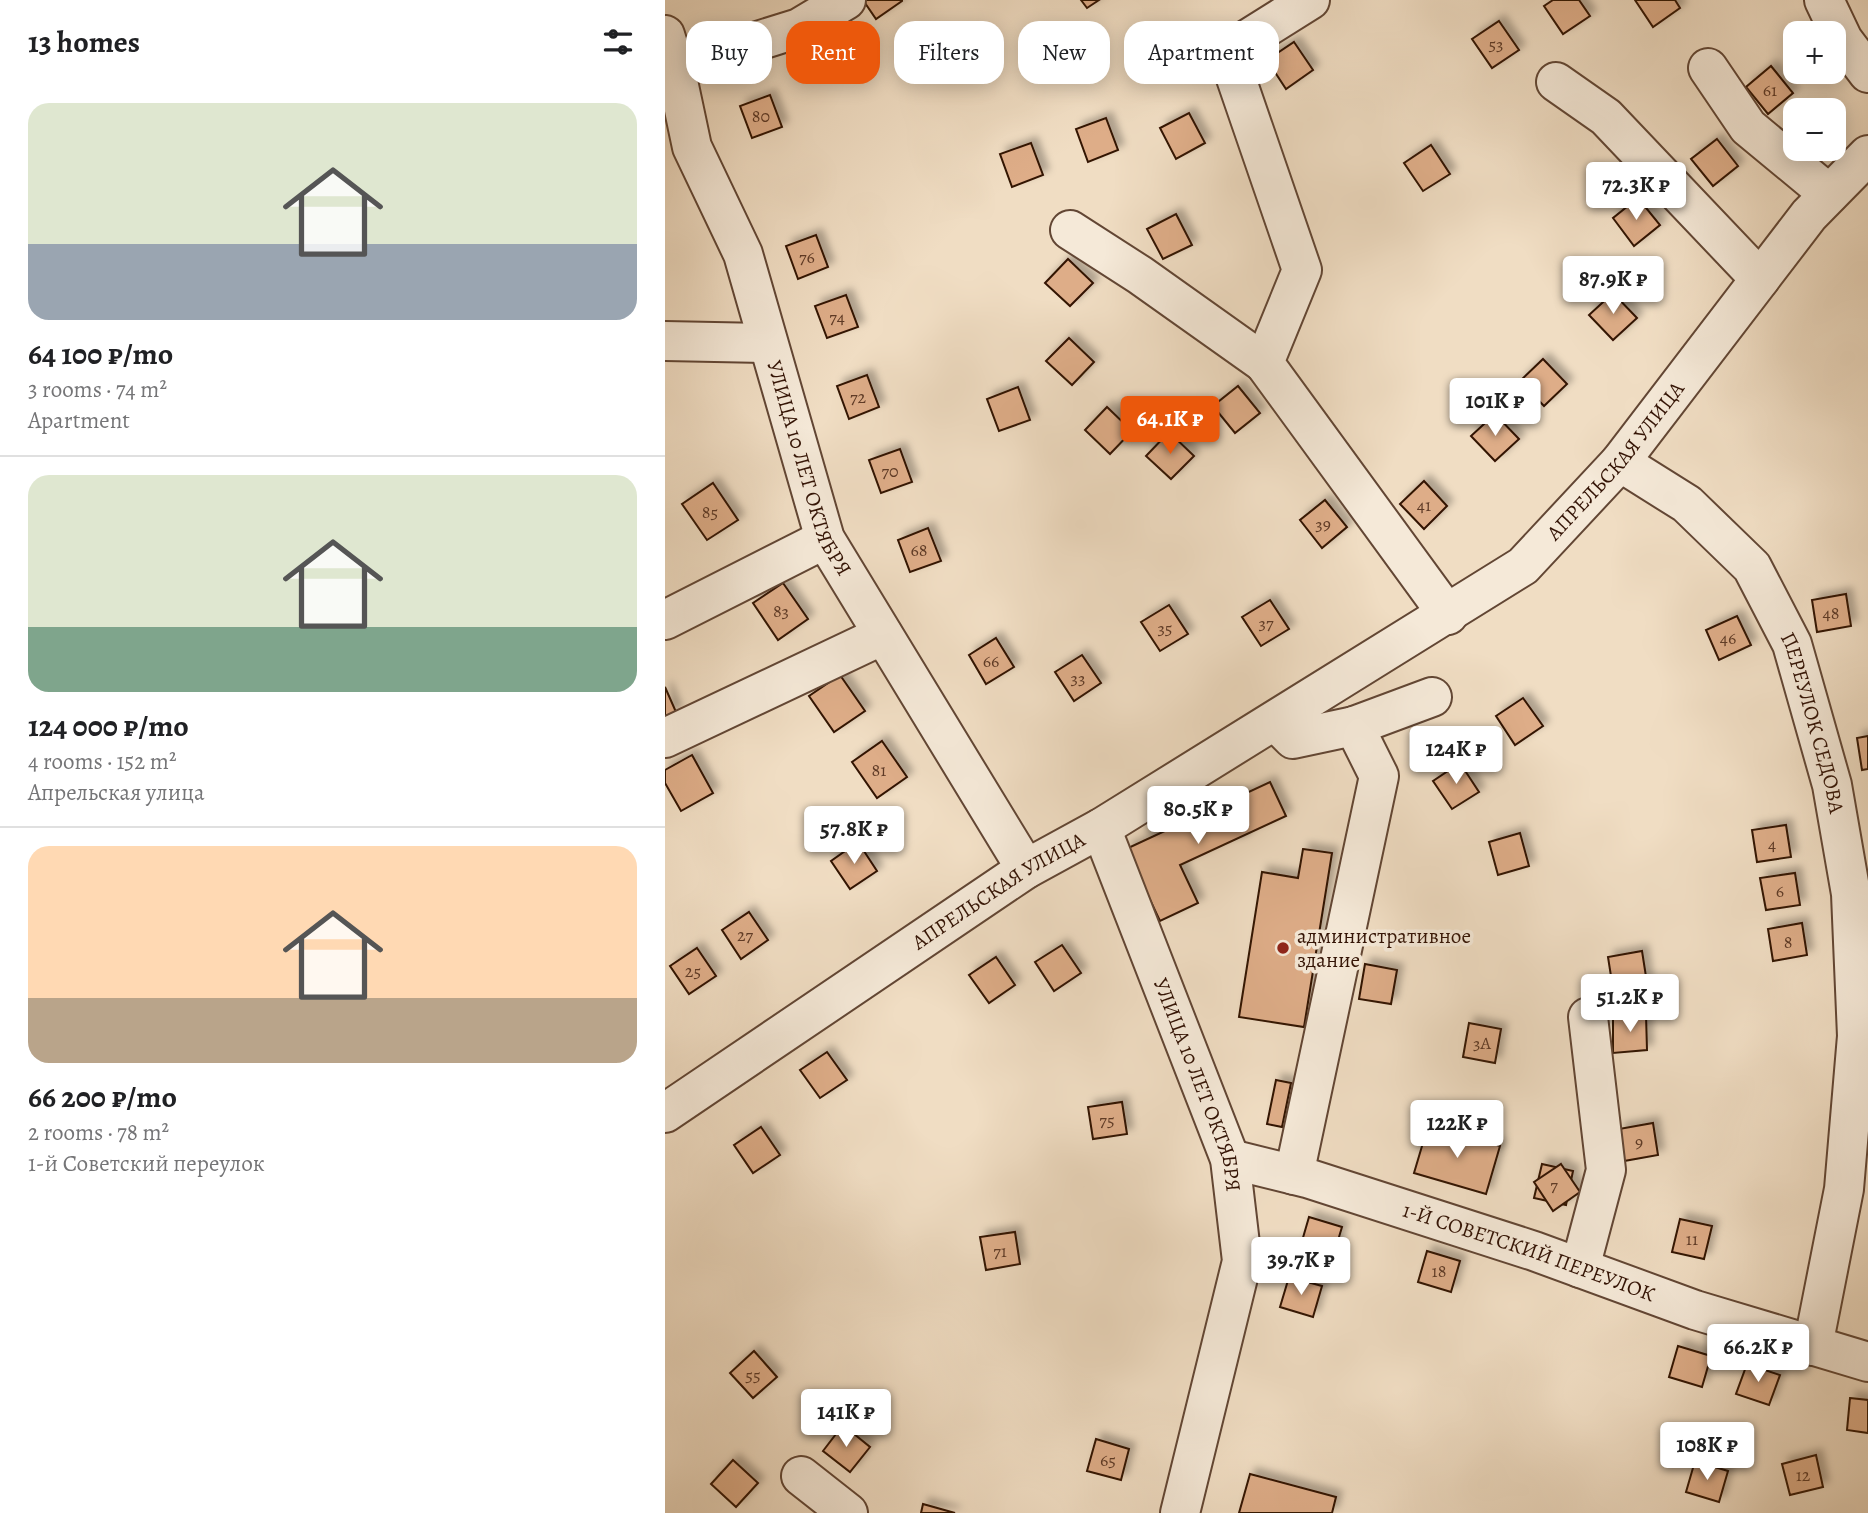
<!DOCTYPE html>
<html lang="en">
<head>
<meta charset="utf-8">
<style>
  body { margin:0; font-family:Alegreya,serif; background:#f2f2f2; color:#202124; height:100vh; display:flex; flex-direction:column; font-size:26px; white-space:nowrap }
  * { box-sizing:border-box; margin:0 }
  p { font-size:23px; color:#757577 }
  .icon { flex:none; width:38px; height:38px; fill:none; stroke:currentColor; stroke-width:2; stroke-linecap:round; stroke-linejoin:round }
  .map { position:relative; flex:1; overflow:hidden }
  .side { display:flex; flex-direction:column; background:#fff; width:665px }
  .side>* { flex:none }
  .guide { position:absolute; left:21px; top:21px; width:665px; height:63px; display:flex; gap:14px }
  .tools { position:absolute; left:1118px; top:21px; display:grid; gap:14px }
  .tools a { display:grid; place-items:center; width:63px; height:63px; border-radius:14px; background:#fff; box-shadow:0 4px 18px #0003; font-size:35px }
  .price { position:absolute; translate:-50% -60px; padding:0 16px; border-radius:7px; background:#fff; color:#222; font-size:23px; line-height:46px; filter:drop-shadow(0 2px 4px #0008) }
  .price::after { content:''; position:absolute; left:50%; top:42px; width:21px; height:16px; margin-left:-10px; background:inherit; clip-path:polygon(0 0,100% 0,50% 100%) }
  .price.current { background:#ea580c; color:#fff }
  ul { padding:0; list-style:none }
  li { display:grid; align-content:center; gap:14px; height:371px; padding:0 28px }
  li+li { border-top:2px solid #e0e0e0 }
  li span { display:grid; place-items:center; height:217px; border-radius:21px; color:#555 }
  li>.icon { margin-inline-start:auto }
  span .icon { width:126px; height:126px; fill:#fffc; stroke-width:1 }
  li b { font-size:30px }
  h2 { display:flex; justify-content:space-between; align-items:center; height:84px; padding:0 28px; font-size:30px }
  .pill { padding:0 24px; border-radius:21px; background:#fff; box-shadow:0 4px 18px #0003; font-size:24px; line-height:63px }
  .pill.current { background:#ea580c; color:#fff }
  main { display:flex; flex:1; min-height:0 }
  .map>svg:first-child { display:block }
  .building { fill:#dead88; stroke:#331305; stroke-width:2; filter:url(#shadow) }
  .lines { fill:none; stroke-linecap:round; stroke-linejoin:round }
  .minor-casing { stroke:#624634; stroke-width:42 }
  .minor { stroke:#f5e9d8; stroke-width:38 }
  .poi-dot { fill:#8f2418; stroke:#f5e9d8; stroke-width:2.5 }
  .labels { text-anchor:middle; stroke-width:7; stroke-linejoin:round; paint-order:stroke }
  .number-label { font-size:18px; fill:#5e3a26 }
  .street-label { font-size:21px; fill:#331305; stroke:#f5e9d8 }
  .poi-label { font-size:21px; fill:#331305; stroke:#f5e9d8; text-anchor:start }
</style>
</head>
<body>
<main>
<section class="side">
<h2>13 homes<svg class="icon" aria-label="filters" viewBox="0 0 24 24"><path d="M4 7h16M4 17h16"/><circle cx="9" cy="7" r="2"/><circle cx="15" cy="17" r="2"/></svg></h2>
<ul>
<li><span style="background:linear-gradient(#dfe7d0 65%,#9aa5b1 0)"><svg class="icon" aria-label="home" viewBox="0 0 24 24"><path d="M3 11l9-7 9 7M6 9v11h12V9"/></svg></span><div><b>64 100 ₽/mo</b><p>3 rooms · 74 m²</p><p>Apartment</p></div></li>
<li><span style="background:linear-gradient(#dfe7d0 70%,#7fa58c 0)"><svg class="icon" aria-label="home" viewBox="0 0 24 24"><path d="M3 11l9-7 9 7M6 9v11h12V9"/></svg></span><div><b>124 000 ₽/mo</b><p>4 rooms · 152 m²</p><p>Апрельская улица</p></div></li>
<li><span style="background:linear-gradient(#ffd9b3 70%,#b9a48a 0)"><svg class="icon" aria-label="home" viewBox="0 0 24 24"><path d="M3 11l9-7 9 7M6 9v11h12V9"/></svg></span><div><b>66 200 ₽/mo</b><p>2 rooms · 78 m²</p><p>1-й Советский переулок</p></div></li>
</ul>
</section>
<div class="map">
<svg width="1203" height="1513" viewBox="0 0 1203 1513">
  <defs>
    <filter id="shadow"><feDropShadow dx="6" dy="-6" stdDeviation="3.5" flood-color="#0004"/></filter>
  </defs>
  <rect width="100%" height="100%" fill="#f0ddc3"/>
  <filter id="stains"><feTurbulence type="fractalNoise" baseFrequency=".00286" numOctaves="4"/><feColorMatrix values="0 0 0 0 .2 0 0 0 0 .09 0 0 0 0 .02 0 0 0 .5 -.17"/></filter>
  <radialGradient id="worn" r=".72"><stop offset=".6" stop-color="#630" stop-opacity="0"/><stop offset="1" stop-color="#630" stop-opacity=".3"/></radialGradient>
  <!-- building -->
  <g class="building">
    <path d="M198,0H237V1L211,19Z"/>
    <path d="M416,0H434L422,8Z"/>
    <path d="M888,0H914L925,16L898,34L879,6Z"/>
    <path d="M970,0H1010L1015,8L988,27Z"/>
    <path d="M834,21L854,50L827,68L807,39Z"/>
    <path d="M629,42L648,70L621,89L602,60Z"/>
    <path d="M1106,66L1128,93L1103,114L1081,87Z"/>
    <path d="M105,95L117,127L87,138L75,106Z"/>
    <path d="M524,113L540,143L511,159L495,128Z"/>
    <path d="M441,118L453,150L423,162L411,129Z"/>
    <path d="M1052,139L1073,166L1048,186L1026,159Z"/>
    <path d="M366,143L378,175L347,187L335,154Z"/>
    <path d="M766,145L785,174L758,191L739,163Z"/>
    <path d="M973,198L995,225L969,246L948,218Z"/>
    <path d="M511,214L527,245L498,259L482,229Z"/>
    <path d="M151,235L163,267L133,279L121,246Z"/>
    <path d="M403,259L428,283L405,306L380,283Z"/>
    <path d="M948,293L972,318L948,340L924,315Z"/>
    <path d="M181,295L193,327L162,338L150,306Z"/>
    <path d="M404,338L429,362L407,385L381,361Z"/>
    <path d="M878,359L902,384L879,406L855,381Z"/>
    <path d="M202,375L214,407L184,419L172,386Z"/>
    <path d="M573,386L595,413L570,433L548,406Z"/>
    <path d="M353,387L365,420L334,431L322,399Z"/>
    <path d="M442,407L467,431L445,454L420,430Z"/>
    <path d="M830,414L854,439L830,461L806,436Z"/>
    <path d="M504,432L529,456L506,479L481,456Z"/>
    <path d="M235,449L247,482L216,493L204,460Z"/>
    <path d="M759,481L782,506L759,529L735,504Z"/>
    <path d="M48,483L73,520L42,540L17,504Z"/>
    <path d="M660,500L682,527L657,548L635,520Z"/>
    <path d="M263,528L276,561L245,572L233,540Z"/>
    <path d="M118,583L143,619L113,640L88,603Z"/>
    <path d="M1181,594L1186,626L1152,632L1147,600Z"/>
    <path d="M605,600L624,629L596,646L577,617Z"/>
    <path d="M504,605L523,634L495,651L476,622Z"/>
    <path d="M1072,616L1086,645L1054,660L1041,630Z"/>
    <path d="M331,638L349,667L321,684L304,655Z"/>
    <path d="M417,655L436,683L409,701L390,672Z"/>
    <path d="M175,675L200,711L169,732L144,696Z"/>
    <path d="M0,687L11,712L0,717Z"/>
    <path d="M858,698L878,726L850,745L831,716Z"/>
    <path d="M1203,736V769L1197,770L1192,738Z"/>
    <path d="M217,741L242,777L212,798L187,762Z"/>
    <path d="M27,755L48,793L16,811L0,783V770Z"/>
    <path d="M795,763L814,792L787,809L768,781Z"/>
    <path d="M605,782L621,816L515,865L533,903L495,921L461,849Z"/>
    <path d="M1121,825L1126,857L1092,862L1087,830Z"/>
    <path d="M855,833L864,866L833,875L824,842Z"/>
    <path d="M193,842L212,871L185,889L166,861Z"/>
    <path d="M638,849L667,853L639,1027L574,1017L597,872L633,878Z"/>
    <path d="M1130,873L1135,905L1101,910L1095,878Z"/>
    <path d="M84,912L103,940L76,959L57,930Z"/>
    <path d="M1137,923L1142,955L1108,961L1103,929Z"/>
    <path d="M397,945L416,973L389,991L370,962Z"/>
    <path d="M32,948L51,976L24,994L5,966Z"/>
    <path d="M977,951L982,983L948,989L943,957Z"/>
    <path d="M331,957L350,985L324,1003L304,975Z"/>
    <path d="M700,964L732,970L726,1004L694,999Z"/>
    <path d="M981,1015L982,1050L948,1053V1017Z"/>
    <path d="M804,1023L836,1029L830,1063L798,1057Z"/>
    <path d="M162,1052L182,1080L155,1098L135,1070Z"/>
    <path d="M611,1080L626,1083L617,1127L602,1124Z"/>
    <path d="M457,1102L462,1134L428,1139L423,1107Z"/>
    <path d="M988,1123L993,1155L959,1161L954,1129Z"/>
    <path d="M763,1126L835,1146L821,1194L749,1173Z"/>
    <path d="M96,1127L115,1155L88,1173L69,1145Z"/>
    <path d="M877,1164L908,1171L901,1205L869,1198Z"/>
    <path d="M896,1164L915,1192L888,1211L869,1182Z"/>
    <path d="M644,1217L677,1227L668,1257L635,1248Z"/>
    <path d="M1015,1219L1047,1226L1039,1259L1007,1252Z"/>
    <path d="M350,1232L355,1264L321,1270L315,1237Z"/>
    <path d="M762,1251L795,1261L786,1292L753,1282Z"/>
    <path d="M624,1277L657,1286L648,1317L615,1307Z"/>
    <path d="M1013,1346L1046,1356L1037,1387L1004,1377Z"/>
    <path d="M89,1351L112,1377L88,1398L65,1373Z"/>
    <path d="M1082,1364L1115,1375L1104,1405L1071,1394Z"/>
    <path d="M1185,1398L1203,1400V1433L1182,1430Z"/>
    <path d="M178,1425L205,1447L185,1472L158,1451Z"/>
    <path d="M431,1439L464,1449L456,1480L422,1471Z"/>
    <path d="M1151,1455L1158,1487L1125,1495L1117,1464Z"/>
    <path d="M68,1460L93,1483L71,1507L46,1484Z"/>
    <path d="M1030,1461L1063,1471L1054,1502L1021,1492Z"/>
    <path d="M585,1474L671,1497L667,1513H574Z"/>
    <path d="M258,1504L290,1513H256Z"/>
  </g>
  <g class="lines">
    <!-- minor casing -->
    <g class="minor-casing">
      <g id="minor">
        <path d="M645,0L562,52L637,270L599,363L783,615"/>
        <path d="M1159,0L1178,40L1203,73"/>
        <path id="s1" d="M0,35L10,67L27,147L78,254L160,539L361,869"/>
        <path d="M0,68L10,67L134,28L181,0"/>
        <path d="M1043,68L1083,127L1164,194"/>
        <path d="M891,82L941,117L1095,279"/>
        <path d="M405,230L475,275L599,363"/>
        <path d="M0,341L101,343"/>
        <path id="s2" d="M955,462L1022,504L1087,567L1127,644L1167,785L1186,894L1192,1036L1179,1189L1148,1346"/>
        <path d="M0,620L160,539"/>
        <path d="M610,721L628,739L689,726L767,697"/>
        <path d="M0,738L218,635"/>
        <path id="s3" d="M436,828L565,1159L577,1261L515,1513"/>
        <path id="s4" d="M0,1113L361,869L436,828L858,566L955,462L1144,215L1203,155"/>
        <path id="s5" d="M565,1159L642,1178L869,1251L1030,1310L1203,1362"/>
        <path d="M629,1175L714,776L689,726"/>
        <path d="M915,1268L941,1170L923,1017"/>
        <path d="M136,1476L183,1513"/>
      </g>
    </g>
    <!-- minor -->
    <use href="#minor" class="minor"/>
  </g>
  <!-- markers -->
  <circle class="poi-dot" cx="618" cy="948" r="7"/>
  <g class="labels">
    <!-- number labels -->
    <g class="number-label">
      <text x="831" y="50">53</text>
      <text x="1105" y="96">61</text>
      <text x="96" y="122">80</text>
      <text x="142" y="263">76</text>
      <text x="172" y="323">74</text>
      <text x="193" y="403">72</text>
      <text x="225" y="477">70</text>
      <text x="759" y="511">41</text>
      <text x="45" y="518">85</text>
      <text x="658" y="530">39</text>
      <text x="254" y="556">68</text>
      <text x="116" y="617">83</text>
      <text x="1166" y="619">48</text>
      <text x="601" y="629">37</text>
      <text x="500" y="634">35</text>
      <text x="1063" y="644">46</text>
      <text x="326" y="667">66</text>
      <text x="413" y="684">33</text>
      <text x="214" y="776">81</text>
      <text x="1107" y="850">4</text>
      <text x="1115" y="897">6</text>
      <text x="80" y="941">27</text>
      <text x="1123" y="948">8</text>
      <text x="28" y="977">25</text>
      <text x="817" y="1049">3А</text>
      <text x="442" y="1126">75</text>
      <text x="974" y="1148">9</text>
      <text x="889" y="1191">7</text>
      <text x="1027" y="1245">11</text>
      <text x="335" y="1257">71</text>
      <text x="774" y="1277">18</text>
      <text x="88" y="1381">55</text>
      <text x="443" y="1466">65</text>
      <text x="1138" y="1481">12</text>
    </g>
    <!-- street labels -->
    <g class="street-label">
      <text dy="7" stroke="none"><textPath href="#s4" startOffset="1158">АПРЕЛЬСКАЯ УЛИЦА</textPath></text>
      <text dy="7" stroke="none"><textPath href="#s1" startOffset="458">УЛИЦА 10 ЛЕТ ОКТЯБРЯ</textPath></text>
      <text dy="7" stroke="none"><textPath href="#s2" startOffset="338">ПЕРЕУЛОК СЕДОВА</textPath></text>
      <text dy="7" stroke="none"><textPath href="#s4" startOffset="401">АПРЕЛЬСКАЯ УЛИЦА</textPath></text>
      <text dy="7" stroke="none"><textPath href="#s3" startOffset="275">УЛИЦА 10 ЛЕТ ОКТЯБРЯ</textPath></text>
      <text dy="7" stroke="none"><textPath href="#s5" startOffset="313">1-Й СОВЕТСКИЙ ПЕРЕУЛОК</textPath></text>
    </g>
    <!-- poi labels -->
    <g class="poi-label">
      <text x="632" y="943">административное<tspan x="632" dy="24">здание</tspan></text>
    </g>
  </g>
  <rect width="100%" height="100%" filter="url(#stains)"/>
  <rect width="100%" height="100%" fill="url(#worn)"/>
</svg>
<div class="tools">
<a>+</a>
<a>−</a>
</div>
<b class="price" style="left:971px;top:222px">72.3K ₽</b>
<b class="price" style="left:948px;top:316px">87.9K ₽</b>
<b class="price" style="left:830px;top:438px">101K ₽</b>
<b class="price current" style="left:505px;top:456px">64.1K ₽</b>
<b class="price" style="left:791px;top:786px">124K ₽</b>
<b class="price" style="left:533px;top:846px">80.5K ₽</b>
<b class="price" style="left:189px;top:866px">57.8K ₽</b>
<b class="price" style="left:965px;top:1034px">51.2K ₽</b>
<b class="price" style="left:792px;top:1160px">122K ₽</b>
<b class="price" style="left:636px;top:1297px">39.7K ₽</b>
<b class="price" style="left:1093px;top:1384px">66.2K ₽</b>
<b class="price" style="left:181px;top:1449px">141K ₽</b>
<b class="price" style="left:1042px;top:1482px">108K ₽</b>
<div class="guide">
<a class="pill">Buy</a>
<a class="pill current">Rent</a>
<a class="pill">Filters</a>
<a class="pill">New</a>
<a class="pill">Apartment</a>
</div>
</div>
</main>
</body>
</html>
